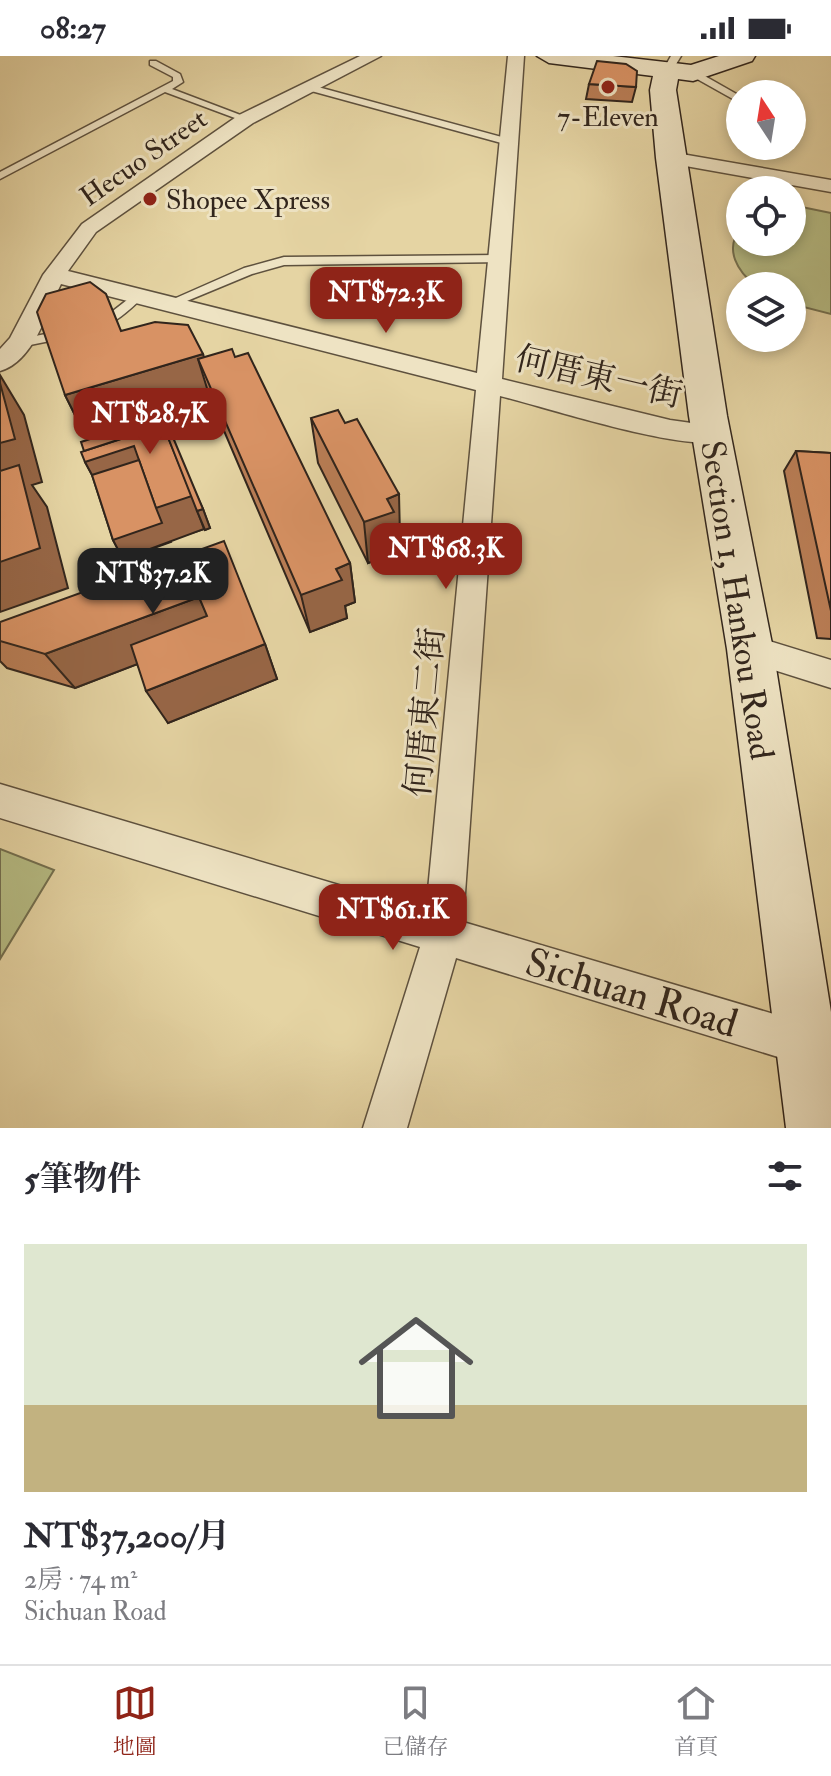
<!DOCTYPE html>
<html lang="zh-TW">
<head>
<meta charset="utf-8">
<style>
  body { margin:0; font-family:"IM FELL Double Pica","Noto Serif TC",serif; background:#f7f7f7; color:#2b2b33; height:100vh; display:flex; flex-direction:column; font-size:30px; white-space:nowrap }
  * { box-sizing:border-box; margin:0 }
  p { font-size:26px; color:#7c7c81 }
  .icon { flex:none; width:44px; height:44px; fill:none; stroke:currentColor; stroke-width:2; stroke-linecap:round; stroke-linejoin:round }
  .map { position:relative; height:1072px; overflow:hidden }
  .panel { display:flex; flex-direction:column; background:#fff; flex:1 }
  .panel>* { flex:none }
  .needle { width:52px; rotate:348deg }
  .buttons { position:absolute; left:726px; top:24px; display:grid; gap:16px }
  .buttons a { display:grid; place-items:center; width:80px; height:80px; border-radius:50%; background:#fff; box-shadow:0 4px 12px #0003; font-size:40px }
  .price { position:absolute; translate:-50% -68px; padding:0 18px; border-radius:16px; background:#8f2418; color:#fff; font-size:26px; line-height:52px; filter:drop-shadow(0 2px 4px #0008) }
  .price::after { content:''; position:absolute; left:50%; top:48px; width:24px; height:18px; margin-left:-12px; background:inherit; clip-path:polygon(0 0,100% 0,50% 100%) }
  .price.on { background:#222; color:#fff }
  ul { padding:0; list-style:none }
  li { display:grid; align-content:center; gap:16px; height:424px; padding:0 24px }
  li+li { border-top:2px solid #e1e1e2 }
  li span { display:grid; place-items:center; height:248px; border-radius:0px; color:#555 }
  li>.icon { margin-inline-start:auto }
  span .icon { width:144px; height:144px; fill:#fffc; stroke-width:1 }
  li b { font-size:34px }
  h2 { display:flex; justify-content:space-between; align-items:center; height:96px; padding:0 24px; font-size:34px }
  .status { display:flex; justify-content:space-between; align-items:center; height:56px; padding:0 40px; background:#fff; direction:ltr }
  .status svg { height:22px; fill:currentColor }
  .menu { display:flex; justify-content:space-around; align-items:center; height:112px; border-top:2px solid #e1e1e2; background:#fff; font-size:22px; color:#7c7c81 }
  .menu a { display:grid; justify-items:center; gap:4px }
  .menu .on { color:#8f2418 }
  .map>svg:first-child { display:block }
  .green { fill:#b6bc84; stroke:#747050; stroke-width:2 }
  .lines { fill:none; stroke-linecap:round; stroke-linejoin:round }
  .lane-casing { stroke:#5e513e; stroke-width:3 }
  .street-casing { stroke:#5e513e; stroke-width:3 }
  .secondary-casing { stroke:#31251c; stroke-width:3 }
  .lane { fill:#eee3c3; fill-rule:evenodd }
  .street { fill:#eee3c3; fill-rule:evenodd }
  .secondary { fill:#eee3c3; fill-rule:evenodd }
  .wall { fill:#ba7e56; stroke:#31251c; stroke-width:2 }
  .shaded-wall { fill:#976646; stroke:#31251c; stroke-width:2 }
  .building { fill:#d89264; stroke:#31251c; stroke-width:2 }
  .poi-dot { fill:#8f2418; stroke:#eee3c3; stroke-width:3 }
  .labels { text-anchor:middle; stroke-width:6; stroke-linejoin:round; paint-order:stroke }
  .far-poi-label { font-size:28px; fill:#31251c; stroke:#eee3c3 }
  .far-street-label { font-size:28px; fill:#31251c; stroke:#eee3c3 }
  .street-label { font-size:34px; fill:#31251c; stroke:#eee3c3 }
  .near-street-label { font-size:40px; fill:#31251c; stroke:#eee3c3 }
</style>
</head>
<body>
<div class="status"><b>08:27</b><svg viewBox="0 0 49 12"><path d="M0 12V9h3v3zM5 12V6h3v6zM10 12V3h3v9zM15 12V0h3v12zM26 1h20v11H26zM47 4h2v5h-2z"/></svg></div>
<div class="map">
<svg width="831" height="1072" viewBox="0 0 831 1072">
  <rect width="100%" height="100%" fill="#e5d4a3"/>
  <filter id="stains"><feTurbulence type="fractalNoise" baseFrequency=".0025" numOctaves="4"/><feColorMatrix values="0 0 0 0 .2 0 0 0 0 .09 0 0 0 0 .02 0 0 0 .5 -.17"/></filter>
  <radialGradient id="worn" r=".72"><stop offset=".6" stop-color="#630" stop-opacity="0"/><stop offset="1" stop-color="#630" stop-opacity=".3"/></radialGradient>
  <!-- green -->
  <g class="green">
    <path d="M792,149L831,157V258L792,248V230H756C738,216 724,194 740,173V186H792Z"/>
    <path d="M0,793L54,814L0,903Z"/>
  </g>
  <g class="lines">
    <!-- lane casing -->
    <g class="lane-casing">
      <g id="lane">
        <path d="M671,0H681L670,18H664L662,16Z"/>
        <path d="M150,5H156L180,18L183,26L172,33L251,63L243,65L165,36L0,123V116L173,25V21L150,9Z"/>
        <path d="M690,15H696L740,40V47L690,19Z"/>
        <path d="M307,28L513,84L514,86L505,88L304,33L302,31Z"/>
        <path d="M792,41L798,44L792,48Z"/>
        <path d="M500,199L506,203L504,206L284,209L252,218L170,252H162L160,249L244,212L284,201Z"/>
        <path d="M136,237L140,238V244C126,257 111,272 91,271V265L109,258Z"/>
        <path d="M66,274L72,278L70,281L20,291L14,287L20,283Z"/>
      </g>
    </g>
    <!-- street casing -->
    <g class="street-casing">
      <g id="street">
        <path d="M360,0H381L253,67L96,176L68,215L477,317L508,0H524L502,323L670,364L720,371L724,378L720,385C683,396 545,351 500,340L463,866L804,967L819,973L825,988L819,1003L804,1009L456,902L407,1072H363L420,891L0,762V728L426,855L476,334L61,228C47,256 33,306 0,315V293L10,282L43,219L82,168L239,59Z"/>
        <path d="M670,96L831,124V136L663,106L660,102Z"/>
        <path d="M750,579L831,604V632L739,603L734,593L739,583Z"/>
      </g>
    </g>
    <!-- secondary casing -->
    <g class="secondary-casing">
      <path id="secondary" d="M537,0H613L691,9L719,0H755L752,5L693,25L678,23L676,34L727,360L773,593L831,956V1072H786L727,593L689,360L656,102L650,34L653,20L549,7Z"/>
    </g>
    <!-- lane -->
    <use href="#lane" class="lane"/>
    <!-- street -->
    <use href="#street" class="street"/>
    <!-- secondary -->
    <use href="#secondary" class="secondary"/>
  </g>
  <!-- wall -->
  <g class="wall">
    <path d="M589,28L636,31L632,46L586,43Z"/>
    <path d="M121,275L204,301L350,507L355,546L345,550L347,562L310,576L210,342L159,358L203,453L210,472L205,474L204,473L170,484L171,486L123,503L113,484L92,419L85,406L127,371L126,368L86,381L65,339Z"/>
    <path d="M311,362L400,480L395,482V497L368,507L318,407Z"/>
    <path d="M796,395L831,397V583L817,582L784,415Z"/>
    <path d="M0,566L265,588L277,623L168,667L137,608L75,632L7,612L0,605Z"/>
  </g>
  <!-- shaded-wall -->
  <g class="shaded-wall">
    <path d="M203,298L216,340L198,303L210,342L86,381L65,339Z"/>
    <path d="M0,319L24,359L42,426L32,429L47,451L68,532L0,556Z"/>
    <path d="M128,371L192,440L204,473L123,503L113,484L103,439L85,406Z"/>
    <path d="M399,438L400,480L395,482V497L368,507L364,466L387,443Z"/>
    <path d="M203,453L210,472L205,474L197,455Z"/>
    <path d="M350,507L355,546L345,550L347,562L310,576L301,539L336,513Z"/>
    <path d="M199,541L216,578L75,632L45,598Z"/>
    <path d="M265,588L277,623L168,667L146,635Z"/>
  </g>
  <!-- building -->
  <g class="building">
    <path d="M597,5L626,8L637,15L636,31L589,28Z"/>
    <path d="M90,226L106,238L121,275L155,266L188,269L203,298L65,339L37,256L46,238Z"/>
    <path d="M232,293L235,301L248,297L350,507L336,513L342,524L301,539L198,303Z"/>
    <path d="M0,327L15,383L0,387Z"/>
    <path d="M155,349L192,440L156,452L134,390L85,406L81,396L130,380L122,359Z"/>
    <path d="M338,354L345,367L357,363L399,438L387,443L394,456L364,466L311,362Z"/>
    <path d="M164,360L203,453L197,455L160,361Z"/>
    <path d="M127,371L130,380L84,395L81,386Z"/>
    <path d="M796,395L831,397V555Z"/>
    <path d="M139,404L156,452L162,467L113,484L92,419Z"/>
    <path d="M19,409L40,492L0,506V415Z"/>
    <path d="M224,485L265,588L146,635L131,589L207,560L199,541L45,598L0,585V566Z"/>
  </g>
  <!-- markers -->
  <g class="poi-dot">
    <circle cx="608" cy="31" r="8"/>
    <circle cx="150" cy="143" r="8"/>
  </g>
  <g class="labels">
    <!-- far-poi labels -->
    <g class="far-poi-label">
      <text x="608" y="70">7-Eleven</text>
      <text x="166" y="153" text-anchor="start">Shopee Xpress</text>
    </g>
    <!-- far-street labels -->
    <g class="far-street-label">
      <text transform="translate(143 101) rotate(-35)" y="10">Hecuo Street</text>
    </g>
    <!-- street labels -->
    <g class="street-label">
      <text transform="translate(599 320) rotate(13)" y="12">何厝東一街</text>
      <text transform="translate(738 544) rotate(81)" y="12">Section 1, Hankou Road</text>
      <text transform="translate(424 656) rotate(-85)" y="12">何厝東二街</text>
    </g>
    <!-- near-street labels -->
    <g class="near-street-label">
      <text transform="translate(632 936) rotate(17)" y="14">Sichuan Road</text>
    </g>
  </g>
  <rect width="100%" height="100%" filter="url(#stains)"/>
  <rect width="100%" height="100%" fill="url(#worn)"/>
</svg>
<div class="buttons">
<a><svg class="needle" viewBox="-14 -14 28 28"><path d="M0-13l5 13h-10z" fill="#e53935"/><path d="M0 13l5-13h-10z" fill="#7c7c81"/></svg></a>
<a><svg class="icon" aria-label="locate" viewBox="0 0 24 24"><circle cx="12" cy="12" r="6"/><path d="M12 2v4M12 18v4M2 12h4M18 12h4"/></svg></a>
<a><svg class="icon" aria-label="layers" viewBox="0 0 24 24"><path d="M12 4l9 5-9 5-9-5zM3 14l9 5 9-5"/></svg></a>
</div>
<b class="price" style="left:386px;top:279px">NT$72.3K</b>
<b class="price" style="left:150px;top:400px">NT$28.7K</b>
<b class="price" style="left:446px;top:535px">NT$68.3K</b>
<b class="price on" style="left:153px;top:560px">NT$37.2K</b>
<b class="price" style="left:393px;top:896px">NT$61.1K</b>
</div>
<section class="panel">
<h2>5筆物件<svg class="icon" aria-label="filters" viewBox="0 0 24 24"><path d="M4 7h16M4 17h16"/><circle cx="9" cy="7" r="2"/><circle cx="15" cy="17" r="2"/></svg></h2>
<ul>
<li><span style="background:linear-gradient(#dfe7d0 65%,#c2b280 0)"><svg class="icon" aria-label="home" viewBox="0 0 24 24"><path d="M3 11l9-7 9 7M6 9v11h12V9"/></svg></span><div><b>NT$37,200/月</b><p>2房 · 74 m²</p><p>Sichuan Road</p></div></li>
</ul>
</section>
<nav class="menu">
<a class="on"><svg class="icon" aria-label="map" viewBox="0 0 24 24"><path d="M3 6l6-2 6 2 6-2v14l-6 2-6-2-6 2zM9 4v14M15 6v14"/></svg>地圖</a>
<a><svg class="icon" aria-label="saved" viewBox="0 0 24 24"><path d="M7 4h10v16l-5-4-5 4z"/></svg>已儲存</a>
<a><svg class="icon" aria-label="home" viewBox="0 0 24 24"><path d="M3 11l9-7 9 7M6 9v11h12V9"/></svg>首頁</a>
</nav>
</body>
</html>
